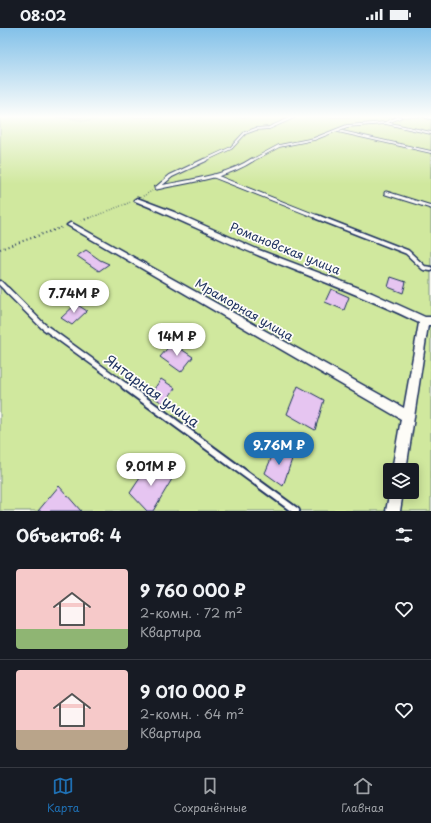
<!DOCTYPE html>
<html lang="ru">
<head>
<meta charset="utf-8">
<style>
  body { margin:0; font-family:"Playpen Sans",sans-serif; background:#20242c; color:#f1f3f6; height:100vh; display:flex; flex-direction:column; font-size:15px; white-space:nowrap }
  * { box-sizing:border-box; margin:0 }
  p { font-size:13px; color:#9ea1a6 }
  .icon { flex:none; width:22px; height:22px; fill:none; stroke:currentColor; stroke-width:2; stroke-linecap:round; stroke-linejoin:round }
  .map { position:relative; height:483px; overflow:hidden }
  .side { display:flex; flex-direction:column; background:#171b24; flex:1 }
  .side>* { flex:none }
  .tools { position:absolute; left:383px; top:435px; display:grid; gap:8px }
  .tools a { display:grid; place-items:center; width:36px; height:36px; border-radius:4px; background:#171b24; box-shadow:0 2px 10px #0003; font-size:20px }
  .price { position:absolute; translate:-50% -34px; padding:0 9px; border-radius:14px; background:#fff; color:#222; font-size:13px; line-height:26px; filter:drop-shadow(0 1px 2px #0008) }
  .price::after { content:''; position:absolute; left:50%; top:24px; width:12px; height:9px; margin-left:-6px; background:inherit; clip-path:polygon(0 0,100% 0,50% 100%) }
  .price.selected { background:#1f6fb2; color:#fff }
  ul { padding:0; list-style:none }
  li { display:flex; align-items:center; gap:12px; height:100px; padding:0 16px }
  li+li { border-top:1px solid #363941 }
  li span { display:grid; place-items:center; flex:none; width:112px; height:80px; border-radius:4px; color:#555 }
  li>.icon { margin-inline-start:auto }
  span .icon { width:48px; height:48px; fill:#fffc; stroke-width:1 }
  li b { font-size:17px }
  h2 { display:flex; justify-content:space-between; align-items:center; height:48px; padding:0 16px; font-size:17px }
  .status { display:flex; justify-content:space-between; align-items:center; height:28px; padding:0 20px; background:#171b24; direction:ltr }
  .status svg { height:11px; fill:currentColor }
  .dock { display:flex; justify-content:space-around; align-items:center; height:56px; border-top:1px solid #363941; background:#171b24; font-size:11px; color:#9ea1a6 }
  .dock a { display:grid; justify-items:center; gap:2px }
  .dock .selected { color:#1f6fb2 }
  .map>svg:first-child { display:block }
  .green { fill:#d0e89e; stroke:#768c7e }
  .building { fill:#e6c5f1; stroke:#1b2f5e }
  .lines { fill:none; stroke-linecap:round; stroke-linejoin:round }
  .lane-far4-casing { stroke:#1b2f5e; stroke-width:3.5 }
  .lane-far3-casing { stroke:#1b2f5e; stroke-width:5 }
  .lane-far2-casing { stroke:#1b2f5e; stroke-width:7 }
  .lane-far1-casing { stroke:#1b2f5e; stroke-width:8 }
  .lane-casing { stroke:#1b2f5e; stroke-width:10 }
  .street-casing { stroke:#1b2f5e; stroke-width:3 }
  .path-far2 { stroke:#1b2f5e; stroke-width:1; stroke-dasharray:0.5 1.5; stroke-linecap:butt }
  .path-far1 { stroke:#1b2f5e; stroke-width:1.5; stroke-dasharray:0.5 2; stroke-linecap:butt }
  .path { stroke:#1b2f5e; stroke-width:2; stroke-dasharray:1 3; stroke-linecap:butt }
  .lane-far4 { stroke:#fdfcf7; stroke-width:2 }
  .lane-far3 { stroke:#fdfcf7; stroke-width:3 }
  .lane-far2 { stroke:#fdfcf7; stroke-width:4 }
  .lane-far1 { stroke:#fdfcf7; stroke-width:5 }
  .lane { stroke:#fdfcf7; stroke-width:6 }
  .street { fill:#fdfcf7; fill-rule:evenodd }
  .labels { text-anchor:middle; stroke-width:3.5; stroke-linejoin:round; paint-order:stroke }
  .street-label { font-size:12px; fill:#1b2f5e; stroke:#fdfcf7 }
  .near-street-label { font-size:14px; fill:#1b2f5e; stroke:#fdfcf7 }
</style>
</head>
<body>
<div class="status"><b>08:02</b><svg viewBox="0 0 49 12"><path d="M0 12V9h3v3zM5 12V6h3v6zM10 12V3h3v9zM15 12V0h3v12zM26 1h20v11H26zM47 4h2v5h-2z"/></svg></div>
<div class="map">
<svg width="431" height="483" viewBox="0 0 431 483">
  <rect width="100%" height="100%" fill="#fdfcf7"/>
  <filter id="ink" filterUnits="userSpaceOnUse"><feTurbulence type="fractalNoise" baseFrequency=".025" numOctaves="2"/><feDisplacementMap in="SourceGraphic" scale="8" xChannelSelector="R" yChannelSelector="G"/><feConvolveMatrix kernelMatrix="1 2 1 2 8 2 1 2 1" color-interpolation-filters="sRGB"/></filter>
  <g filter="url(#ink)">
    <!-- green -->
    <path class="green" d="M0,89H431V483H393L397,464H412V442H390L388,483H0Z"/>
    <!-- building -->
    <g class="building">
      <path d="M86,222L100,232L109,236L99,243L77,228Z"/>
      <path d="M391,249L406,254L403,265L388,259Z"/>
      <path d="M331,261L349,269L344,282L325,274Z"/>
      <path d="M76,276L87,283L72,297L61,290Z"/>
      <path d="M172,315L193,329L181,344L160,329Z"/>
      <path d="M161,351L175,360L164,376L150,367Z"/>
      <path d="M298,358L324,372L315,402L287,386Z"/>
      <path d="M276,419L292,431L283,458L265,445Z"/>
      <path d="M152,432L172,451L153,483H147L130,465Z"/>
      <path d="M59,458L81,483H38Z"/>
    </g>
    <g class="lines">
      <!-- lane-far4 casing -->
      <g class="lane-far4-casing">
        <g id="lane-far4">
          <path d="M426,89L431,90"/>
          <path d="M386,95L431,105"/>
          <path d="M338,103L431,124"/>
          <path d="M203,133L231,120L245,105L256,101L269,100L294,89"/>
          <path d="M251,133L279,118L314,111L347,98L385,95L400,89"/>
        </g>
      </g>
      <!-- lane-far3 casing -->
      <g class="lane-far3-casing">
        <g id="lane-far3">
          <path d="M214,148L320,190"/>
          <path d="M158,159L171,148L205,132"/>
          <path d="M156,160C187,153 225,150 252,132"/>
          <path d="M386,165L431,179"/>
        </g>
      </g>
      <!-- lane-far2 casing -->
      <g class="lane-far2-casing">
        <g id="lane-far2">
          <path d="M317,189L407,224L424,240L431,241"/>
          <path d="M0,255L8,263"/>
        </g>
      </g>
      <!-- lane-far1 casing -->
      <g class="lane-far1-casing">
        <path id="lane-far1" d="M7,262L43,298L127,359"/>
      </g>
      <!-- lane casing -->
      <g class="lane-casing">
        <path id="lane" d="M125,358L296,483"/>
      </g>
      <!-- street casing -->
      <g class="street-casing">
        <g id="street">
          <path d="M137,170L174,184L259,222L372,265L425,289H431V297H428L406,442H392L401,391L67,197L70,195H72L404,380L419,295C367,269 313,250 260,228C218,211 177,190 135,173L134,172Z"/>
          <path d="M390,462V464H403L400,483H386Z"/>
        </g>
      </g>
      <!-- path-far2 -->
      <path class="path-far2" d="M57,89L89,93L106,89"/>
      <!-- path-far1 -->
      <g class="path-far1">
        <path d="M143,168L152,163"/>
        <path d="M90,190L131,174"/>
      </g>
      <!-- path -->
      <g class="path">
        <path d="M81,193L92,189"/>
        <path d="M0,221L63,199"/>
      </g>
      <!-- lane-far4 -->
      <use href="#lane-far4" class="lane-far4"/>
      <!-- lane-far3 -->
      <use href="#lane-far3" class="lane-far3"/>
      <!-- lane-far2 -->
      <use href="#lane-far2" class="lane-far2"/>
      <!-- lane-far1 -->
      <use href="#lane-far1" class="lane-far1"/>
      <!-- lane -->
      <use href="#lane" class="lane"/>
      <!-- street -->
      <use href="#street" class="street"/>
    </g>
  </g>
  <!-- sky -->
  <linearGradient id="sky" x2="0" y2="1"><stop stop-color="#83c1e9"/><stop offset="0.57" stop-color="#fefefb"/><stop offset="1" stop-color="#fefefb" stop-opacity="0"/></linearGradient>
  <rect width="431" height="156" fill="url(#sky)"/>
  <g class="labels">
    <!-- street labels -->
    <g class="street-label">
      <text transform="translate(285 221) rotate(22)" y="4">Романовская улица</text>
      <text transform="translate(244 282) rotate(30)" y="4">Мраморная улица</text>
    </g>
    <!-- near-street labels -->
    <g class="near-street-label">
      <text transform="translate(152 363) rotate(36)" y="5">Янтарная улица</text>
    </g>
  </g>
</svg>
<div class="tools">
<a><svg class="icon" aria-label="layers" viewBox="0 0 24 24"><path d="M12 4l9 5-9 5-9-5zM3 14l9 5 9-5"/></svg></a>
</div>
<b class="price" style="left:74px;top:286px">7.74M ₽</b>
<b class="price" style="left:177px;top:329px">14M ₽</b>
<b class="price selected" style="left:279px;top:438px">9.76M ₽</b>
<b class="price" style="left:151px;top:459px">9.01M ₽</b>
</div>
<section class="side">
<h2>Объектов: 4<svg class="icon" aria-label="filters" viewBox="0 0 24 24"><path d="M4 7h16M4 17h16"/><circle cx="9" cy="7" r="2"/><circle cx="15" cy="17" r="2"/></svg></h2>
<ul>
<li><span style="background:linear-gradient(#f6c9c9 75%,#8fb573 0)"><svg class="icon" aria-label="home" viewBox="0 0 24 24"><path d="M3 11l9-7 9 7M6 9v11h12V9"/></svg></span><div><b>9 760 000 ₽</b><p>2-комн. · 72 m²</p><p>Квартира</p></div><svg class="icon" aria-label="heart" viewBox="0 0 24 24"><path d="M12 20l-8-8c-3-5 5-10 8-4 3-6 11-1 8 4z"/></svg></li>
<li><span style="background:linear-gradient(#f6c9c9 75%,#b9a48a 0)"><svg class="icon" aria-label="home" viewBox="0 0 24 24"><path d="M3 11l9-7 9 7M6 9v11h12V9"/></svg></span><div><b>9 010 000 ₽</b><p>2-комн. · 64 m²</p><p>Квартира</p></div><svg class="icon" aria-label="heart" viewBox="0 0 24 24"><path d="M12 20l-8-8c-3-5 5-10 8-4 3-6 11-1 8 4z"/></svg></li>
</ul>
</section>
<nav class="dock">
<a class="selected"><svg class="icon" aria-label="map" viewBox="0 0 24 24"><path d="M3 6l6-2 6 2 6-2v14l-6 2-6-2-6 2zM9 4v14M15 6v14"/></svg>Карта</a>
<a><svg class="icon" aria-label="saved" viewBox="0 0 24 24"><path d="M7 4h10v16l-5-4-5 4z"/></svg>Сохранённые</a>
<a><svg class="icon" aria-label="home" viewBox="0 0 24 24"><path d="M3 11l9-7 9 7M6 9v11h12V9"/></svg>Главная</a>
</nav>
</body>
</html>
